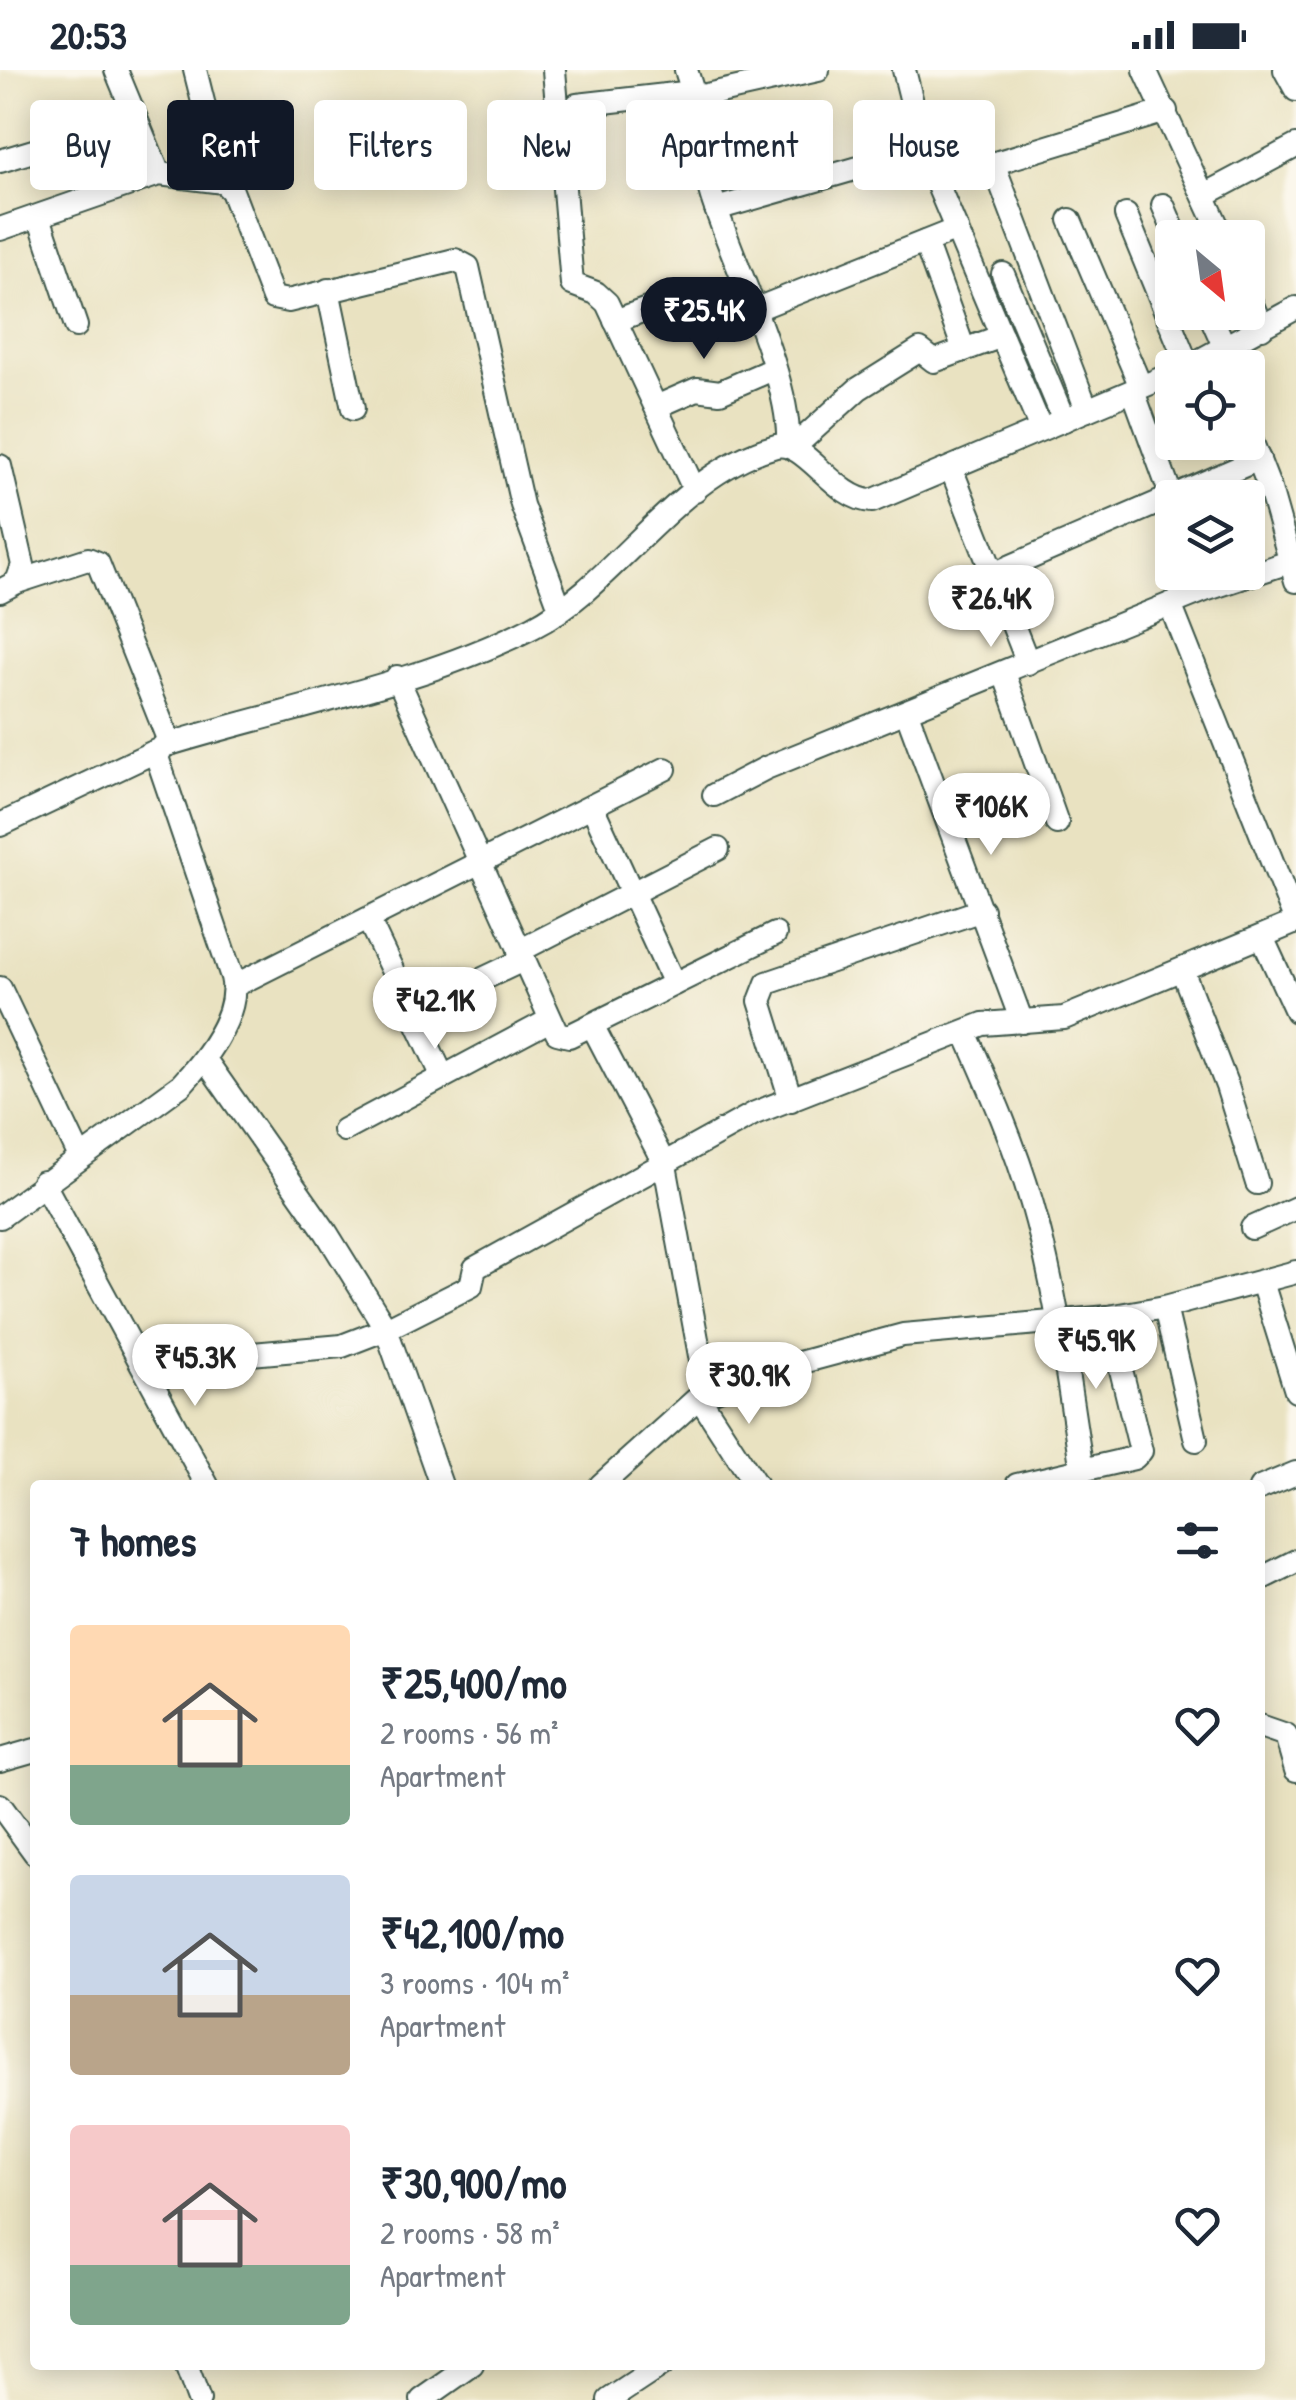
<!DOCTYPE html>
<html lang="en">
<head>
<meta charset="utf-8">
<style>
  body { margin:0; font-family:"Patrick Hand",sans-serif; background:#f6f6f7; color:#1f2937; height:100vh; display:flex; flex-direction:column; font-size:38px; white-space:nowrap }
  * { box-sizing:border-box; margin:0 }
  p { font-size:32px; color:#747a83 }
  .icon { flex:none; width:55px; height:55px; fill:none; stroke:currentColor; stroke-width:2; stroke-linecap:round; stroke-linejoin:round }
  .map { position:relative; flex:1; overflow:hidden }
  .drawer { position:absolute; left:30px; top:1410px; width:1235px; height:890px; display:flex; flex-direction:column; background:#fff; border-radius:10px; box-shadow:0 5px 25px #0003 }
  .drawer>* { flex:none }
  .top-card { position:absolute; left:30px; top:30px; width:1238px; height:90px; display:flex; gap:20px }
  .needle { width:65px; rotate:151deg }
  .buttons { position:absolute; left:1155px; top:150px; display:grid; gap:20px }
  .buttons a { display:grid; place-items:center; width:110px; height:110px; border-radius:10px; background:#fff; box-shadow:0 5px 25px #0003; font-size:50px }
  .price { position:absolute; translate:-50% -85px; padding:0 22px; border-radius:35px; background:#fff; color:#222; font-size:32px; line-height:65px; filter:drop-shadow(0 2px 5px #0008) }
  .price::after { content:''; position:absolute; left:50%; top:60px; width:30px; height:22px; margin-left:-15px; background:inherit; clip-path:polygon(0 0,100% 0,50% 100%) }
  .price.on { background:#111827; color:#fff }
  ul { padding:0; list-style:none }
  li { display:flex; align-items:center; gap:30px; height:250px; padding:0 40px }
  li span { display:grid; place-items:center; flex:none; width:280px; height:200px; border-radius:10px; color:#555 }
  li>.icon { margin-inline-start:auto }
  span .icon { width:120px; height:120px; fill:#fffc; stroke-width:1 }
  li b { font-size:42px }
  h2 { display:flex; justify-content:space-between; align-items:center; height:120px; padding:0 40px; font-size:42px }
  .chip { padding:0 35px; border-radius:10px; background:#fff; box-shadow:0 5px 25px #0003; font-size:35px; line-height:90px }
  .chip.on { background:#111827; color:#fff }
  .status { display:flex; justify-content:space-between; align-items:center; height:70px; padding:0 50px; background:#fff; direction:ltr }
  .status svg { height:28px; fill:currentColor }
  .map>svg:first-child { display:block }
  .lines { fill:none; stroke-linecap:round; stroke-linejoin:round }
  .minor-casing { stroke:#3d5649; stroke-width:26 }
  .minor { stroke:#fff; stroke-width:22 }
</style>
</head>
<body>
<div class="status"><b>20:53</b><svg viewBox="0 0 49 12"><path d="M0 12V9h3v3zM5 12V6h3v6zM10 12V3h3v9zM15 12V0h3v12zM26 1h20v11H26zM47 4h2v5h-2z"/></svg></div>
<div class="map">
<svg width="1296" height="2330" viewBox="0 0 1296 2330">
  <rect width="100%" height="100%" fill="#fbf7ec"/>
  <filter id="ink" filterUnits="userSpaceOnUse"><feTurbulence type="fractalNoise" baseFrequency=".01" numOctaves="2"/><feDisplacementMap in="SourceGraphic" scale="20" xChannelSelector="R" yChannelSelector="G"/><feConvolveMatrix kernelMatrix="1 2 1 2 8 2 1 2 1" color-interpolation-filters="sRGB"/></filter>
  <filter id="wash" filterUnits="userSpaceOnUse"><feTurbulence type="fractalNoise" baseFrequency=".0048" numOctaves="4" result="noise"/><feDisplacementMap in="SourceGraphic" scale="40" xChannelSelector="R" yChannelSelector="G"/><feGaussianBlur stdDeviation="2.25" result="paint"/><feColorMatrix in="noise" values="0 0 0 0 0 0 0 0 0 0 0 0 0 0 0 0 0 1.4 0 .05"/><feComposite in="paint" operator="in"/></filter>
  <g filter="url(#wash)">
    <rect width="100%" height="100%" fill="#e9e2c1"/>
  </g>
  <g filter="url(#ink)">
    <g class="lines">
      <!-- minor casing -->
      <g class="minor-casing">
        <g id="minor">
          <path d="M116,0L159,104L223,112L232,121L273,228L288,231L455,190L468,197L522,435L560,538"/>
          <path d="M195,0L223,112"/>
          <path d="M554,0L572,214L596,223L607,233L695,421"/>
          <path d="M686,0L693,22L702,26L818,0"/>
          <path d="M904,0L925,85L1041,359"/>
          <path d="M1145,0L1223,168"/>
          <path d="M1285,0L1296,20"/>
          <path d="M577,35L693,22C699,57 702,94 712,127C733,193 792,311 788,375"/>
          <path d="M0,91L136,50"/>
          <path d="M993,93L1087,340"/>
          <path d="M936,111L1166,41"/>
          <path d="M1204,125L1296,76"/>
          <path d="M1163,135L1177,168"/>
          <path d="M716,139L886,90"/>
          <path d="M1126,145L1188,296"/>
          <path d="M39,147L76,256"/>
          <path d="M1070,150L1141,317"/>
          <path d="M0,159L159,104"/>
          <path d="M925,172L964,280"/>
          <path d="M1003,204L1064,350"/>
          <path d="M328,220L353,339"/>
          <path d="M1248,225L1262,258"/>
          <path d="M754,240L957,159"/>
          <path d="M1209,242L1225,278"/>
          <path d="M615,251L690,223"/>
          <path d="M1186,298L1296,238"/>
          <path d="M1133,321L1172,428"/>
          <path d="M656,337L697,319L720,322L773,299"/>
          <path d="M1248,362L1270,419L1296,511"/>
          <path d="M793,378L858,319L920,280L934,291L1002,266"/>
          <path d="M0,396L23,495L17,512L0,521"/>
          <path d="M951,398L1028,593"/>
          <path d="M993,504L1259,389"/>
          <path d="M17,512L88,489L98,493L170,674"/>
          <path d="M1170,534L1296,852"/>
          <path d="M1004,603L1057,753"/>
          <path d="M397,607L557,963L569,966L775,864"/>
          <path d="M907,643L1022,952"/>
          <path d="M714,725L766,698L1205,520L1292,491"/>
          <path d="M592,736L674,914"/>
          <path d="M0,755L158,680"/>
          <path d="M368,849L443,1007"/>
          <path d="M1262,867L1296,941"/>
          <path d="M519,881L718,779"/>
          <path d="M1182,900L1227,1016L1257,1113"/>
          <path d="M234,916L665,699"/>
          <path d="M0,918L80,1087"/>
          <path d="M413,942L523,890"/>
          <path d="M592,955L665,1095L707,1324"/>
          <path d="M965,962C990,1018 1015,1075 1032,1134C1057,1221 1068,1312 1082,1401"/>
          <path d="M204,988L326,1162L386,1259L441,1415"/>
          <path d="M791,1030L760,931L767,913L982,840"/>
          <path d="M344,1060L550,950"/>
          <path d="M43,1112L207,1415"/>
          <path d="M0,1147L181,1015C205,989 241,944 232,907L157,687L163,676C282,639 422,614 533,557C618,513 676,403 776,376C805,369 835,430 872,431L1172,304"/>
          <path d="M1252,1158L1296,1138"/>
          <path d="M1262,1212L1296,1321"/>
          <path d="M1165,1237L1196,1370"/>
          <path d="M151,1309L229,1286L342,1276L386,1259L471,1216L475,1198L755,1043L983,954L1064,948L1296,852"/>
          <path d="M699,1327L756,1415"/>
          <path d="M601,1415L699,1327L754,1305L903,1265L1108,1247L1165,1237L1296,1202"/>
          <path d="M1017,1415L1134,1388L1141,1381L1108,1247"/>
          <path d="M1260,1418L1296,1403"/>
          <path d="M1260,1509L1296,1491"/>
          <path d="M1260,1656L1286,1665L1296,1700"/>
          <path d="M0,1690L35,1680"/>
          <path d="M0,1735L35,1783"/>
          <path d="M186,2295L199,2330"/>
          <path d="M422,2330L472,2295"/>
          <path d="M609,2330L662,2295"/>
        </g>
      </g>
      <!-- minor -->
      <use href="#minor" class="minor"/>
    </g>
  </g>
</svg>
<div class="buttons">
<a><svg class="needle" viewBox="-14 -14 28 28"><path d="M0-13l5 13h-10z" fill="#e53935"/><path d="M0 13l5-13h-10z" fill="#747a83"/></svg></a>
<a><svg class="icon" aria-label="locate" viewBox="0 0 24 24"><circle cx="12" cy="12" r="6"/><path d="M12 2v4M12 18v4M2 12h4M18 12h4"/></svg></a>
<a><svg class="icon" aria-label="layers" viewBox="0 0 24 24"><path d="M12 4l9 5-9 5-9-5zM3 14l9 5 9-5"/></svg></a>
</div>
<b class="price on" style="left:704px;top:292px">₹25.4K</b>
<b class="price" style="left:991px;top:580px">₹26.4K</b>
<b class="price" style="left:991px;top:788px">₹106K</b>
<b class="price" style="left:435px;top:982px">₹42.1K</b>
<b class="price" style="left:1096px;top:1322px">₹45.9K</b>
<b class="price" style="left:195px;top:1339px">₹45.3K</b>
<b class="price" style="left:749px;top:1357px">₹30.9K</b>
<div class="top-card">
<a class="chip">Buy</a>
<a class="chip on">Rent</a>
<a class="chip">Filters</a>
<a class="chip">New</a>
<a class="chip">Apartment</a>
<a class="chip">House</a>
</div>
<section class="drawer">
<h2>7 homes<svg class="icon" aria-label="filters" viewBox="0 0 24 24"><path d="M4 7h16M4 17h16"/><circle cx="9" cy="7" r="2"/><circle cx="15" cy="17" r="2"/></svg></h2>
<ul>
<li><span style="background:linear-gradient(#ffd9b3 70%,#7fa58c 0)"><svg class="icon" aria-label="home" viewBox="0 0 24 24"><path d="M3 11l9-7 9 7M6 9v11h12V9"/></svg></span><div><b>₹25,400/mo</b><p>2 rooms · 56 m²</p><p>Apartment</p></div><svg class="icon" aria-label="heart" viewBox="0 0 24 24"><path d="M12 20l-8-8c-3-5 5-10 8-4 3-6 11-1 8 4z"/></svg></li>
<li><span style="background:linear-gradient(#c9d6e8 60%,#b9a48a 0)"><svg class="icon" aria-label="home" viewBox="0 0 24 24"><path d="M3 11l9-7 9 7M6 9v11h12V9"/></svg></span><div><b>₹42,100/mo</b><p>3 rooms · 104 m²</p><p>Apartment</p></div><svg class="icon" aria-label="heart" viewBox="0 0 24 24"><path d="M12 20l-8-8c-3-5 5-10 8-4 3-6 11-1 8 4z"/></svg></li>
<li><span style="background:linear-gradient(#f6c9c9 70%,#7fa58c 0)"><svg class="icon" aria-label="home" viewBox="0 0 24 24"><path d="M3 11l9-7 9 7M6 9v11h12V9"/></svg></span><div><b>₹30,900/mo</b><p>2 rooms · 58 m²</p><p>Apartment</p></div><svg class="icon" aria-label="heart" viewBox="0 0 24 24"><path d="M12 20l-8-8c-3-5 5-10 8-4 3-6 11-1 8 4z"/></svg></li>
</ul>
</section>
</div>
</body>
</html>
